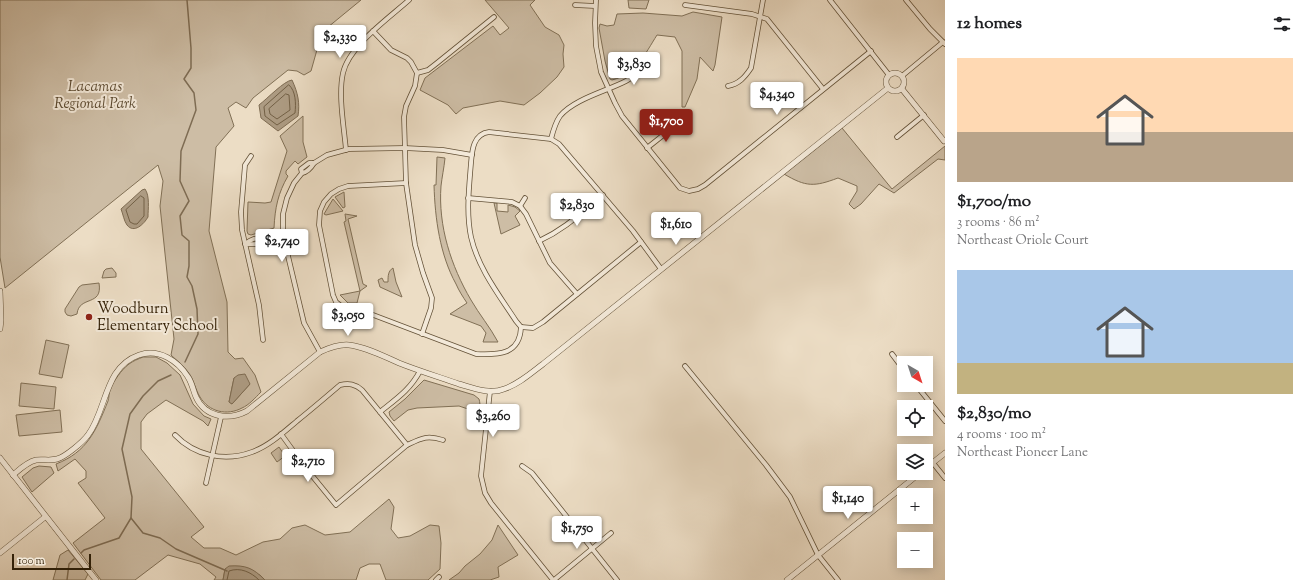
<!DOCTYPE html>
<html lang="en">
<head>
<meta charset="utf-8">
<style>
  body { margin:0; font-family:"Sorts Mill Goudy",serif; background:#f2f2f2; color:#202124; height:100vh; display:flex; flex-direction:column; font-size:15px; white-space:nowrap }
  * { box-sizing:border-box; margin:0 }
  p { font-size:13px; color:#757577 }
  .icon { flex:none; width:22px; height:22px; fill:none; stroke:currentColor; stroke-width:2; stroke-linecap:round; stroke-linejoin:round }
  .map { position:relative; flex:1; overflow:hidden }
  .sheet { display:flex; flex-direction:column; background:#fff; width:360px }
  .sheet>* { flex:none }
  .needle { width:26px; rotate:141deg }
  .controls { position:absolute; left:897px; top:356px; display:grid; gap:8px }
  .controls a { display:grid; place-items:center; width:36px; height:36px; border-radius:0px; background:#fff; box-shadow:0 2px 10px #0003; font-size:20px }
  .scale { position:absolute; left:12px; bottom:10px; width:79px; box-sizing:border-box; padding-left:4px; border:2px solid #352208; border-top:0; font-size:11px; line-height:14px; white-space:nowrap; color:#352208; -webkit-text-stroke:3px #f3e9d9; paint-order:stroke }
  .price { position:absolute; translate:-50% -34px; padding:0 9px; border-radius:4px; background:#fff; color:#222; font-size:13px; line-height:26px; filter:drop-shadow(0 1px 2px #0008) }
  .price::after { content:''; position:absolute; left:50%; top:24px; width:12px; height:9px; margin-left:-6px; background:inherit; clip-path:polygon(0 0,100% 0,50% 100%) }
  .price.on { background:#8f2418; color:#fff }
  ul { padding:0; list-style:none }
  li { display:grid; align-content:center; gap:8px; height:212px; padding:0 12px }
  li span { display:grid; place-items:center; height:124px; border-radius:0px; color:#555 }
  li>.icon { margin-inline-start:auto }
  span .icon { width:72px; height:72px; fill:#fffc; stroke-width:1 }
  li b { font-size:17px }
  h2 { display:flex; justify-content:space-between; align-items:center; height:48px; padding:0 12px; font-size:17px }
  main { display:flex; flex:1; min-height:0 }
  .map>svg:first-child { display:block }
  .green { fill:#cdbda5; stroke:#817056; fill-rule:evenodd }
  .water { fill:#ae9d85; stroke:#7e6c53 }
  .lines { fill:none; stroke-linecap:round; stroke-linejoin:round }
  .shore { stroke:#726046; stroke-width:1 }
  .stream { stroke:#7e6c53; stroke-width:1.5 }
  .minor-casing { stroke:#635137; stroke-width:5.5 }
  .tertiary-casing { stroke:#635137; stroke-width:6 }
  .minor { stroke:#f3e9d9; stroke-width:4 }
  .tertiary { stroke:#f3e9d9; stroke-width:5 }
  .poi-dot { fill:#8f2418; stroke:#f3e9d9; stroke-width:1.5 }
  .labels { text-anchor:middle; stroke-width:4; stroke-linejoin:round; paint-order:stroke }
  .park-label { font-size:15px; font-style:italic; fill:#5b492f; stroke:#f3e9d9 }
  .poi-label { font-size:15px; fill:#352208; stroke:#f3e9d9; text-anchor:start }
</style>
</head>
<body>
<main>
<div class="map">
<svg width="945" height="580" viewBox="0 0 945 580">
  <rect width="100%" height="100%" fill="#ecddc5"/>
  <filter id="stains"><feTurbulence type="fractalNoise" baseFrequency=".005" numOctaves="4"/><feColorMatrix values="0 0 0 0 .2 0 0 0 0 .09 0 0 0 0 .02 0 0 0 .5 -.17"/></filter>
  <radialGradient id="worn" r=".72"><stop offset=".6" stop-color="#630" stop-opacity="0"/><stop offset="1" stop-color="#630" stop-opacity=".3"/></radialGradient>
  <!-- green -->
  <g class="green">
    <path d="M0,0H361L322,32L311,71L304,75L297,71L288,70L253,98L246,108L236,102L228,108L234,126L216,147L209,231L227,302L228,352L235,359L243,358L255,375L261,392C255,398 249,405 242,408C227,416 209,412 200,397C195,389 194,379 188,372C184,366 176,360 171,355L174,339L160,206L163,181L158,165L5,288L0,257ZM234,378L250,384L232,404L229,402Z"/>
    <path d="M485,0H535L530,5L545,27L559,35L564,45L563,54L564,67L557,77L540,93L524,105L500,101L463,108L456,114L448,105L420,90L425,78L493,26L500,35L509,28Z"/>
    <path d="M628,0H649L646,9L629,8Z"/>
    <path d="M693,12L722,17L715,65L713,71L700,57L697,79L685,107H682V51L675,37L657,35C645,54 636,74 612,80L610,79L605,61L599,28L600,24L607,26L614,25L617,14L643,13L682,16Z"/>
    <path d="M303,116V142L307,157L298,164L295,161L286,171V174L288,176C278,193 275,208 274,228L251,235L248,234L247,231L248,202L265,203L271,202L287,151L280,136Z"/>
    <path d="M842,128L892,189L945,146V160L938,159L894,193L879,184L861,204L854,209L849,204L857,191V186L838,178C814,187 806,187 784,174Z"/>
    <path d="M437,157L445,158C444,168 442,177 441,186C438,226 451,266 471,300C479,314 490,327 498,342H483L486,333L481,326L450,314L467,303C463,297 459,291 456,284C440,255 435,219 434,185H436Z"/>
    <path d="M344,192L345,207L343,208L335,197Z"/>
    <path d="M333,199L343,211L326,215L324,214Z"/>
    <path d="M494,203H497V211L508,212V205L515,207L520,211L515,216L520,225L501,234Z"/>
    <path d="M345,214L357,216L348,219L363,284L367,286L360,291L344,222L346,221Z"/>
    <path d="M112,268L116,273V277L102,278L104,271L106,269Z"/>
    <path d="M393,268L396,282L402,297L380,287L378,280L382,278L384,282H388C388,276 388,271 393,268Z"/>
    <path d="M99,283C103,307 79,295 77,314L71,316L67,315L65,312V309L79,287L82,285Z"/>
    <path d="M360,291L357,303H348L340,295Z"/>
    <path d="M46,340L69,345L62,378L39,374Z"/>
    <path d="M143,357H156L167,363L180,375L193,404L204,416L211,419L208,426L203,421L166,400L147,414L141,422V449L204,527L191,537L204,548H220L236,555L263,542L280,539L292,528L305,525L325,535L350,532L389,499L394,507L391,529L398,538L410,536L430,525L439,526L441,543L440,569L428,580H386L380,564H369L360,568L356,580H265L260,575L225,569L223,580H214L216,577L200,564L168,555L135,580H101L73,543L105,518L78,483L86,478V471L75,459L58,471L56,464C87,452 96,431 108,401C109,398 109,393 110,389C114,381 121,370 129,364C133,361 138,359 143,357Z"/>
    <path d="M424,380L474,395L479,399C481,406 480,413 476,419L468,409L459,406L417,408L408,410L394,421L390,416L389,412L405,399Z"/>
    <path d="M21,383L56,387L54,409L19,406Z"/>
    <path d="M60,410L62,432L19,436L16,415Z"/>
    <path d="M279,447L285,456L277,462L271,453Z"/>
    <path d="M39,466L51,467L54,473L32,492L22,477L33,468Z"/>
    <path d="M498,525L518,555L498,567L499,577L490,580H449L459,573L465,566L480,554L492,540Z"/>
    <path d="M68,550L88,574L85,580H53L60,555Z"/>
  </g>
  <!-- water -->
  <g class="water">
    <path d="M292,80C298,93 300,103 298,116L278,131L261,118L259,105C268,98 284,81 292,80Z"/>
    <path d="M145,189C150,196 148,209 148,217C144,224 134,234 127,225C124,221 123,214 121,209L142,190Z"/>
    <path d="M245,374L250,384L232,404L229,402L234,378L238,375Z"/>
    <path d="M229,566C246,565 253,568 265,580H223L225,569Z"/>
  </g>
  <g class="lines">
    <!-- shore -->
    <g class="shore">
      <path d="M289,85C296,91 296,104 295,113L277,125L265,116L264,107Z"/>
      <path d="M286,94L289,95L290,110L277,119L270,114L269,109Z"/>
      <path d="M141,196L144,198V216L137,224H134L130,222L126,210Z"/>
      <path d="M227,580L229,571C240,567 251,572 259,580"/>
    </g>
    <!-- stream -->
    <g class="stream">
      <path d="M185,362L198,334L197,309L192,286L187,277L189,266V241L182,235L180,216L189,201L180,181L181,151L196,110L194,93L184,79L191,68V48L187,0"/>
      <path d="M131,518L143,533L160,538L176,549L227,571"/>
      <path d="M81,553L84,550L119,538L131,518L132,497L122,449L130,414L143,396L158,381L171,375"/>
      <path d="M67,580L69,564L74,559"/>
    </g>
    <!-- minor casing -->
    <g class="minor-casing">
      <g id="minor">
        <path d="M596,0L595,23L596,46L601,72L615,103L622,116L680,188L689,191L698,189L705,185L871,51"/>
        <path d="M830,0L889,75"/>
        <path d="M906,0L930,29L945,44"/>
        <path d="M575,5L595,6"/>
        <path d="M685,5L752,14L767,19L823,89"/>
        <path d="M373,31L391,50L407,58L411,62L417,73L415,86L406,106L404,117L406,183L415,245L423,273L432,298L431,308L422,334"/>
        <path d="M417,73L428,70L437,63L494,17"/>
        <path d="M902,76L943,42"/>
        <path d="M728,86C739,84 745,77 751,68L763,0"/>
        <path d="M897,137L924,115"/>
        <path d="M551,139C553,131 555,123 560,116C574,99 607,91 626,81C634,77 641,71 647,64"/>
        <path d="M647,148L676,125"/>
        <path d="M346,150C344,127 338,95 343,73C349,46 389,18 409,0"/>
        <path d="M251,156L245,165L241,212L242,230L259,305L263,340"/>
        <path d="M302,173C308,172 311,168 314,163"/>
        <path d="M406,183L348,186L339,189L331,194L324,202L320,211L319,225L333,295L336,302L341,306L368,313L476,354C498,355 520,355 521,327"/>
        <path d="M468,198L512,202L520,206L526,214L550,263L577,294"/>
        <path d="M520,206L525,198"/>
        <path d="M539,241C565,229 581,213 603,195"/>
        <path d="M245,244C255,236 258,239 270,238C274,237 279,236 283,235"/>
        <path d="M246,244C255,245 261,244 269,238"/>
        <path d="M521,327L516,321C499,295 478,268 471,237C466,213 469,188 471,163C472,151 473,134 489,132L551,139L559,144L633,231L661,269"/>
        <path d="M521,327L533,328L543,322L641,242"/>
        <path d="M320,352L304,323L283,235V214L287,198L294,183L302,173L301,169L309,163H314L327,155L349,149L405,148L443,150L472,155"/>
        <path d="M892,354L904,370"/>
        <path d="M685,366L766,465L790,497L818,555L838,580"/>
        <path d="M916,385L945,421"/>
        <path d="M490,391L481,476L485,493L491,503L553,580"/>
        <path d="M380,412C396,399 410,390 420,371"/>
        <path d="M281,434L305,467L336,505L407,445C422,438 427,435 443,440"/>
        <path d="M175,435C195,456 225,462 252,452C269,446 284,432 297,421C312,409 326,397 340,385C349,383 355,384 362,390L407,445"/>
        <path d="M933,463L945,478"/>
        <path d="M522,466L532,473L617,580"/>
        <path d="M206,483L221,417"/>
        <path d="M436,580L439,577"/>
        <path d="M554,580L611,533"/>
      </g>
    </g>
    <!-- tertiary casing -->
    <g class="tertiary-casing">
      <g id="tertiary">
        <circle cx="895" cy="82" r="9"/>
        <path d="M902,89L944,141"/>
        <path d="M0,291L1,320L0,329"/>
        <path d="M0,458L96,580"/>
        <path d="M926,468L945,453"/>
        <path d="M13,475C20,469 27,462 36,460C43,459 50,461 57,459C65,457 83,442 88,435C107,410 104,367 139,355C159,348 178,361 188,377C192,383 193,390 196,397C205,417 228,421 247,411L320,352C329,348 339,344 349,345C366,347 383,356 399,363C419,371 439,377 459,384C473,388 490,395 504,389C519,384 531,373 543,364L888,88"/>
        <path d="M0,553L45,517"/>
        <path d="M787,580L920,473"/>
      </g>
    </g>
    <!-- minor -->
    <use href="#minor" class="minor"/>
    <!-- tertiary -->
    <use href="#tertiary" class="tertiary"/>
  </g>
  <!-- markers -->
  <circle class="poi-dot" cx="89" cy="317" r="4"/>
  <g class="labels">
    <!-- park labels -->
    <g class="park-label">
      <text x="95" y="91">Lacamas<tspan x="95" dy="17">Regional Park</tspan></text>
    </g>
    <!-- poi labels -->
    <g class="poi-label">
      <text x="97" y="313">Woodburn<tspan x="97" dy="17">Elementary School</tspan></text>
    </g>
  </g>
  <rect width="100%" height="100%" filter="url(#stains)"/>
  <rect width="100%" height="100%" fill="url(#worn)"/>
</svg>
<div class="controls">
<a><svg class="needle" viewBox="-14 -14 28 28"><path d="M0-13l5 13h-10z" fill="#e53935"/><path d="M0 13l5-13h-10z" fill="#757577"/></svg></a>
<a><svg class="icon" aria-label="locate" viewBox="0 0 24 24"><circle cx="12" cy="12" r="6"/><path d="M12 2v4M12 18v4M2 12h4M18 12h4"/></svg></a>
<a><svg class="icon" aria-label="layers" viewBox="0 0 24 24"><path d="M12 4l9 5-9 5-9-5zM3 14l9 5 9-5"/></svg></a>
<a>+</a>
<a>−</a>
</div>
<div class="scale">100 m</div>
<b class="price" style="left:340px;top:59px">$2,330</b>
<b class="price" style="left:634px;top:86px">$3,830</b>
<b class="price" style="left:777px;top:116px">$4,340</b>
<b class="price on" style="left:666px;top:143px">$1,700</b>
<b class="price" style="left:577px;top:227px">$2,830</b>
<b class="price" style="left:676px;top:246px">$1,610</b>
<b class="price" style="left:282px;top:263px">$2,740</b>
<b class="price" style="left:348px;top:337px">$3,050</b>
<b class="price" style="left:493px;top:438px">$3,260</b>
<b class="price" style="left:308px;top:483px">$2,710</b>
<b class="price" style="left:848px;top:520px">$1,140</b>
<b class="price" style="left:577px;top:550px">$1,750</b>
</div>
<section class="sheet">
<h2>12 homes<svg class="icon" aria-label="filters" viewBox="0 0 24 24"><path d="M4 7h16M4 17h16"/><circle cx="9" cy="7" r="2"/><circle cx="15" cy="17" r="2"/></svg></h2>
<ul>
<li><span style="background:linear-gradient(#ffd9b3 60%,#b9a48a 0)"><svg class="icon" aria-label="home" viewBox="0 0 24 24"><path d="M3 11l9-7 9 7M6 9v11h12V9"/></svg></span><div><b>$1,700/mo</b><p>3 rooms · 86 m²</p><p>Northeast Oriole Court</p></div></li>
<li><span style="background:linear-gradient(#a9c7e8 75%,#c2b280 0)"><svg class="icon" aria-label="home" viewBox="0 0 24 24"><path d="M3 11l9-7 9 7M6 9v11h12V9"/></svg></span><div><b>$2,830/mo</b><p>4 rooms · 100 m²</p><p>Northeast Pioneer Lane</p></div></li>
</ul>
</section>
</main>
</body>
</html>
